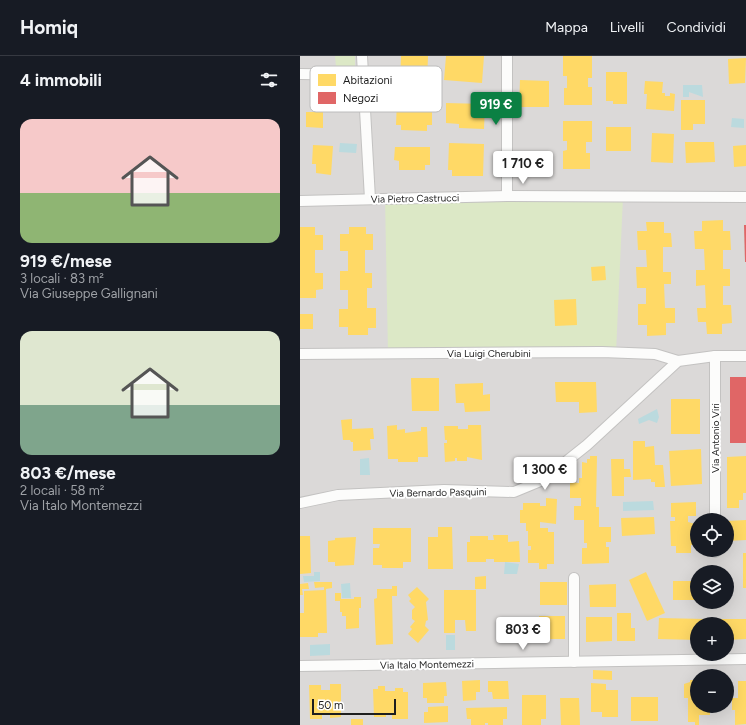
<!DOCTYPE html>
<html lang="it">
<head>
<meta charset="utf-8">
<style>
  body { margin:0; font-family:Figtree,sans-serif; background:#242831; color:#f1f3f6; height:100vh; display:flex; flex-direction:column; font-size:15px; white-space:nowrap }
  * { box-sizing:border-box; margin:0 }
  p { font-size:13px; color:#9ea1a6 }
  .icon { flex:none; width:22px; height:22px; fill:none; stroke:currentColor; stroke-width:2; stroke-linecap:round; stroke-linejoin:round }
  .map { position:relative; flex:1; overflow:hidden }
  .side { display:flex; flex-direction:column; background:#171b24; width:300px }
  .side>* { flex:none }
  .fabs { position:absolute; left:390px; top:457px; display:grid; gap:8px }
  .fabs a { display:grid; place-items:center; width:44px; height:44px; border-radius:50%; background:#171b24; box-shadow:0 4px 16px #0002; font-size:20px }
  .scale { position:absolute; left:12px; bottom:10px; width:84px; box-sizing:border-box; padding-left:4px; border:2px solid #1e1e1e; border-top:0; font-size:11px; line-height:14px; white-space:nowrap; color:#1e1e1e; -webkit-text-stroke:3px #fff; paint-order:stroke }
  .price { position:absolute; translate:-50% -34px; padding:0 9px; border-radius:4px; background:#fff; color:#222; font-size:13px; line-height:26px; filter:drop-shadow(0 1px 2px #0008) }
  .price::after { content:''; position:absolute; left:50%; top:24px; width:12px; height:9px; margin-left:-6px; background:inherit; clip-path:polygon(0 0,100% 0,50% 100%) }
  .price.selected { background:#0b8043; color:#fff }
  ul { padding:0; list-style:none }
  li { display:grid; align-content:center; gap:8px; height:212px; padding:0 20px }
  li span { display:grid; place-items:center; height:124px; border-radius:12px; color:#555 }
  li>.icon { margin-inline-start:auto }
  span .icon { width:72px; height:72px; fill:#fffc; stroke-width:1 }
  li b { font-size:17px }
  h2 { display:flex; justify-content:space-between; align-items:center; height:48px; padding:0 20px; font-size:17px }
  header { display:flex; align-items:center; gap:24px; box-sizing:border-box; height:56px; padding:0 20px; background:#171b24; border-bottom:1px solid #363941 }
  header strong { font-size:19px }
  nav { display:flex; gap:22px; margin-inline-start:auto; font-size:14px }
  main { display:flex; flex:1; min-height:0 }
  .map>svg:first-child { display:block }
  .residential { fill:#dbd9d8; fill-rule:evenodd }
  .grass { fill:#dce8c6 }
  .water { fill:#bbdade }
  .homes { fill:#ffd966 }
  .shops { fill:#e06666 }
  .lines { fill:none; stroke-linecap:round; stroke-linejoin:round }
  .minor-casing { stroke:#c3c2c1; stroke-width:12 }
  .minor { stroke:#fcfcfb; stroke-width:10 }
  .labels { text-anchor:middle; stroke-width:4; stroke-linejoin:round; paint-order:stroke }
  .street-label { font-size:10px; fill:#1e1e1e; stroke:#fff }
  .key { fill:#fff; stroke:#bcbcbc; stroke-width:1 }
  .key-label { font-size:11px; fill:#1e1e1e }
</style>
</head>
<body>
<header>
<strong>Homiq</strong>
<nav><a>Mappa</a><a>Livelli</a><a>Condividi</a></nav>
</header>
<main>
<section class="side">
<h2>4 immobili<svg class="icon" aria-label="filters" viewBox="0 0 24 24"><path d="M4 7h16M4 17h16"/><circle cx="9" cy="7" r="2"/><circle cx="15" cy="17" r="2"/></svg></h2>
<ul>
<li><span style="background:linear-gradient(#f6c9c9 60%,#8fb573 0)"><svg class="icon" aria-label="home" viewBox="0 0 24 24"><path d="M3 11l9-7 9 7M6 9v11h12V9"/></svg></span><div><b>919 €/mese</b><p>3 locali · 83 m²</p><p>Via Giuseppe Gallignani</p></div></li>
<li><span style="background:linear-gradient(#dfe7d0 60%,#7fa58c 0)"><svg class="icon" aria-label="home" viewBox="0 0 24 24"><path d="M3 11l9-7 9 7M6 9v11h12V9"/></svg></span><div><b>803 €/mese</b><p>2 locali · 58 m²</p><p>Via Italo Montemezzi</p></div></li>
</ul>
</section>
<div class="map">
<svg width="446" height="669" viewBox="0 0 446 669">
  <rect width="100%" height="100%" fill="#ece9e6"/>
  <!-- residential -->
  <path class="residential" d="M0,0H446V669H0ZM397,464H427V494H397ZM397,516H427V546H397ZM397,568H427V598H397ZM397,620H427V650H397Z"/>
  <!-- grass -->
  <g class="grass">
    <path d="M35,0H55V11H36Z"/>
    <path d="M323,141L316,297H88L85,142Z"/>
  </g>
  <!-- water -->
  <g class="water">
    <path d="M383,29H402L403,41L389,36V41H383Z"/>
    <path d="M432,62L444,63V72L431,71Z"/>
    <path d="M40,87L57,88L56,97L39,96Z"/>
    <path d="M357,353L359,361L357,367L349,364L339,368L338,363Z"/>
    <path d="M69,402L70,419H60V403Z"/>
    <path d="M353,445L354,454L323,455V446Z"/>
    <path d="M205,506L219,508L217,518H204Z"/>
    <path d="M14,516H20V525L4,526L3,520H14Z"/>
    <path d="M50,527L51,542H42L41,528Z"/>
    <rect x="146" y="579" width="9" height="15"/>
    <path d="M30,588V599L10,600V589Z"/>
  </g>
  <!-- homes -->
  <g class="homes">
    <path d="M101,0H128L127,27H120V30L100,29Z"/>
    <path d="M146,0H184L182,27L144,24Z"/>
    <path d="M263,0H292V22H288V31H292V49H264V32H267V20H263Z"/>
    <path d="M446,2L445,27L429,28L428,3Z"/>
    <path d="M306,16H327V48H313V45H306Z"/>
    <path d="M220,24L249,25V51H219Z"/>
    <path d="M345,25L363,26L362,37H365V40H370V37L375,38L374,55L346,53L347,38H344Z"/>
    <path d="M97,44L132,45V69H127V75L101,74V69H96Z"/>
    <path d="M381,44H405V68H393V74H381Z"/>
    <path d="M146,47L185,48L184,73L159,72V68L146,67Z"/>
    <path d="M6,56H23V72L6,71Z"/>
    <path d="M263,65H292V86H286V97H290V113H263V95L267,94V85H263Z"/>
    <rect x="306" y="71" width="25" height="24"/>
    <path d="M352,77L374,78L373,107L351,106Z"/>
    <path d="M385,86H414L415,106L386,107Z"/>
    <path d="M149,87L184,88L183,120H152V114H148Z"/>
    <path d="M13,89L33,90L31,119L16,117V108H12Z"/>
    <path d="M446,89V110L434,111L433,90Z"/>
    <path d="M95,91H130V109H125V114H99V105L94,104Z"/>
    <path d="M423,164V175H430L431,194H423V213H430V230H423V249H431L432,267L422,268V278H407L406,266H398L397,252H406L405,229L396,230V214H405L404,193H395L394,175H402V165Z"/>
    <path d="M346,166H364V177H371L372,191H363V216H371V228H364L365,252H375V267H366V279L347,280V269H338V248H346V232H337L336,211H347L346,194H338L337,175H347Z"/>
    <path d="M0,171H15V179H23V194H15V217H23V233L16,234V242H0Z"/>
    <path d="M49,171H66V178H73V194H65V217H72V232H67V252H76V272H68V279H48V271H39V253H48V234H40V215H48V195H40V178H49Z"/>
    <path d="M305,210L306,224L292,225L291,211Z"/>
    <path d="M276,243L277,269L255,270L254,244Z"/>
    <rect x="0" y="258" width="13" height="15"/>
    <path d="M111,322H139V355H112Z"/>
    <path d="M255,326H296L297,356L279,357V346H256Z"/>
    <path d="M183,327V339L190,338V355L165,356L164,347H156L155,328Z"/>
    <rect x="371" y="343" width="29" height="35"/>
    <path d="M52,363V373L73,372L74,383H70L71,394L53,395V386H51L50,384H43L41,364Z"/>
    <path d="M97,369V374L105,373V377L121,375V371H127L128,401H118V406H98V403H88L87,370Z"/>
    <path d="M168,369H181L182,404L167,401V405H157V402H155V405L145,406L144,387H147V384H145L144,370H158V373H168Z"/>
    <path d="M333,385H345V391L354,390L355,409H363L365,431H355V426H351V423L333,424Z"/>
    <path d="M401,393L402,428L371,430L369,395Z"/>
    <path d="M290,400H297L296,451H299V471H311V486H306V491H309V507L282,508V492H287V487H284V464H274V450H281V442H270V426L279,427V422H282V406L287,407V403H290Z"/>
    <path d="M446,400V437H443V444H439V452H427V401Z"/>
    <path d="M311,403H324V413H330L331,421H324V440H312Z"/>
    <path d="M246,442L257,443L256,468L240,466V472H248V476H254V508H247V513H239V507H228V494H231V490H228V475H226V467H220V454H223V447H240V450H246Z"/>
    <path d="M396,446V460H388V466L395,468L396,489H391V497H376V490H371L370,465H375V461H371V447Z"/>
    <path d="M354,461L355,478L322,480L321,462Z"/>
    <path d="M446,464V484L427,485V465Z"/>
    <path d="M138,471H152L153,513H128V481H138Z"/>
    <path d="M73,472H111V506H103V512H82V509H73V492H79L80,488H73Z"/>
    <path d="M193,479H208V486L219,485L220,506H194V503H186V506H167V486H170V480H188V484H194Z"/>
    <path d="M0,480H10L11,517L0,518Z"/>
    <path d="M56,481L54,509L35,510V506H28V485L35,484V482Z"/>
    <rect x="443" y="497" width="3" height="35"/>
    <path d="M346,516L365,557L347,565L329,524Z"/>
    <path d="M186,520V533H175V521Z"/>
    <rect x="373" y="525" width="24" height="19"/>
    <path d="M14,526H32V532L26,533L27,577H18V581H0V557H4V535L24,534V531L15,532Z"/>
    <rect x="240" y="526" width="27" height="23"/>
    <path d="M8,527L9,533H2L3,539H0V528Z"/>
    <path d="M316,528V551H290L289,529Z"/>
    <path d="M92,530H97V540H92L93,588L76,589L74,543L77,542V533H92Z"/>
    <path d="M117,531L129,543L126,546L128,564L126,565L125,570L129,574L118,587L108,578L112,573L110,571L115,565L112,563V554L115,551L109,545L111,543L108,539Z"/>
    <path d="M144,534H176V575H166L165,564H155V577H144Z"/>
    <path d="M35,537H41V543H54V541H61V552H59V572L46,573V560H42V556H40V545H35Z"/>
    <path d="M317,557H331V572H335V585H317Z"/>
    <rect x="239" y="560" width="26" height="23"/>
    <path d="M286,561H312V585L286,586Z"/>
    <path d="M359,562L405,563V568H397V584L358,583Z"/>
    <path d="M411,563H446V583L427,584V568H411Z"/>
    <path d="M293,614L312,615V624L293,623Z"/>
    <path d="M180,624V636H176V644L163,645L162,625Z"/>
    <path d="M390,624H397V650H410V659H399V669H395V666H388V642H384V628L390,626Z"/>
    <path d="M188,625H208L209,643H193L192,636H188Z"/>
    <path d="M438,625H446V668L435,669V654H432V642H438Z"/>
    <path d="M146,626L147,640H144V647H127V642H123V627Z"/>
    <path d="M291,627L306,628V634H318V661H302V656H291Z"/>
    <path d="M30,628H41V661L30,662V657H22V663H10L9,629H21V634H30Z"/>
    <path d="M78,630H85V635H95V632H103V636H108V663H92V657H86V661H74L73,633H78Z"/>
    <path d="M222,639H246V663H241V669H222Z"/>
    <rect x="331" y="641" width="27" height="24"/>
    <path d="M260,642H279L280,669H261Z"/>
    <path d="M148,650V666L124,667V656H128V651Z"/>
    <path d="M207,651V663H203V669H188V667H185V669H171V663H167L166,652Z"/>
    <rect x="51" y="663" width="12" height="6"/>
  </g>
  <!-- shops -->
  <g class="shops">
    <path d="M444,169H446V206H445Z"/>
    <rect x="430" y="321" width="16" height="66"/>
  </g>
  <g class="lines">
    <!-- minor casing -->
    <g class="minor-casing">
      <g id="minor">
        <path d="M62,0L70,143"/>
        <path d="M0,18L63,19"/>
        <path d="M207,140V0"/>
        <path d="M0,145L207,140L446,141"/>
        <path d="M0,298L302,296L355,298L378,305"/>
        <path d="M0,447L38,439L144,434L214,436L243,424L287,389L378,305L415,300H446"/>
        <path d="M415,464V300"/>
        <path d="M415,496V494"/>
        <path d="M274,522V606"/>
        <path d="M0,610L446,603"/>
      </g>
    </g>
    <!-- minor -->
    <use href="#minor" class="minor"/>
  </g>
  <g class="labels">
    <!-- street labels -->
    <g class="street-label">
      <text transform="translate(115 142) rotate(-1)" y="4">Via Pietro Castrucci</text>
      <text x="189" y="301">Via Luigi Cherubini</text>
      <text transform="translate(415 382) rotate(-90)" y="4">Via Antonio Viri</text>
      <text transform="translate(138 436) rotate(-1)" y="4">Via Bernardo Pasquini</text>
      <text transform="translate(127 608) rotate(-1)" y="4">Via Italo Montemezzi</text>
    </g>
  </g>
  <!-- legend -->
  <rect x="10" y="10" width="132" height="46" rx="6" class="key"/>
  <rect x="18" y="18" width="18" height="12" fill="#ffd966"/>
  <rect x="18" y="36" width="18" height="12" fill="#e06666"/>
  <g class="key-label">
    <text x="43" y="28">Abitazioni</text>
    <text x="43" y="46">Negozi</text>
  </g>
</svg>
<div class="fabs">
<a><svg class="icon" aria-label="locate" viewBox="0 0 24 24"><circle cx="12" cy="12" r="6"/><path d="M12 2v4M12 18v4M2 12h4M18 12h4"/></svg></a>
<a><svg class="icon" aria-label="layers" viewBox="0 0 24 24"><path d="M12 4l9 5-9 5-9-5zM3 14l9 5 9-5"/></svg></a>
<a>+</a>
<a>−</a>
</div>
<div class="scale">50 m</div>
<b class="price selected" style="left:196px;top:70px">919 €</b>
<b class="price" style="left:223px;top:129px">1 710 €</b>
<b class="price" style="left:245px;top:435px">1 300 €</b>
<b class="price" style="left:223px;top:595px">803 €</b>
</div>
</main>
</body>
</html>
